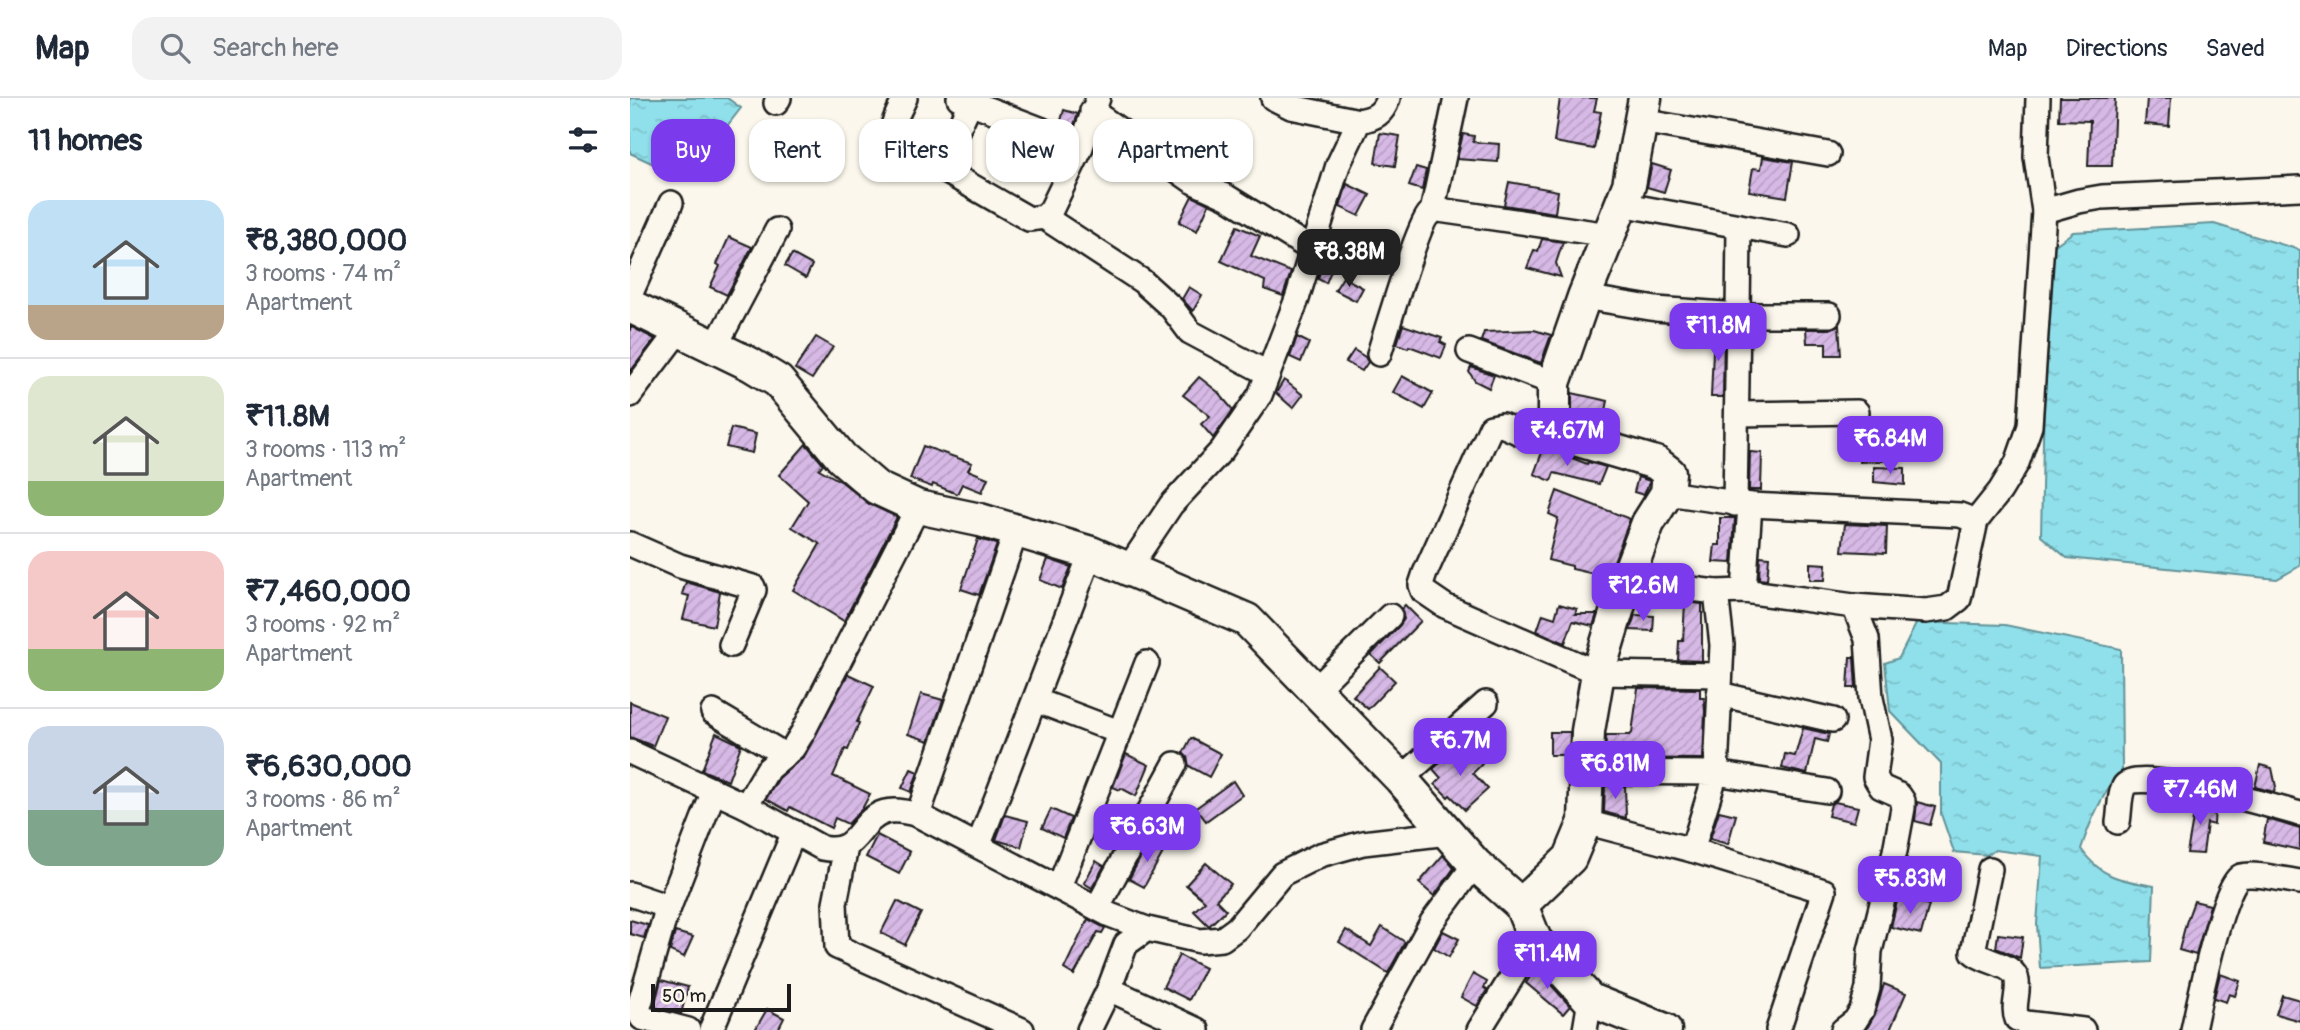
<!DOCTYPE html>
<html lang="en">
<head>
<meta charset="utf-8">
<style>
  body { margin:0; font-family:Pangolin,sans-serif; background:#f2f2f3; color:#1f2937; height:100vh; display:flex; flex-direction:column; font-size:26px; white-space:nowrap }
  * { box-sizing:border-box; margin:0 }
  p { font-size:23px; color:#747a83 }
  .icon { flex:none; width:38px; height:38px; fill:none; stroke:currentColor; stroke-width:2; stroke-linecap:round; stroke-linejoin:round }
  .map { position:relative; flex:1; overflow:hidden }
  .panel { display:flex; flex-direction:column; background:#fff; width:630px }
  .panel>* { flex:none }
  .banner { position:absolute; left:21px; top:21px; width:665px; height:63px; display:flex; gap:14px }
  .scale { position:absolute; left:21px; bottom:18px; width:140px; box-sizing:border-box; padding-left:7px; border:4px solid #1c1c1c; border-top:0; font-size:19px; line-height:24px; white-space:nowrap; color:#1c1c1c; -webkit-text-stroke:5px #fbf7ec; paint-order:stroke }
  .price { position:absolute; translate:-50% -60px; padding:0 16px; border-radius:14px; background:#7c3aed; color:#fff; font-size:23px; line-height:46px; filter:drop-shadow(0 2px 4px #0008) }
  .price::after { content:''; position:absolute; left:50%; top:42px; width:21px; height:16px; margin-left:-10px; background:inherit; clip-path:polygon(0 0,100% 0,50% 100%) }
  .price.selected { background:#222; color:#fff }
  ul { padding:0; list-style:none }
  li { display:flex; align-items:center; gap:21px; height:175px; padding:0 28px }
  li+li { border-top:2px solid #e0e1e3 }
  li span { display:grid; place-items:center; flex:none; width:196px; height:140px; border-radius:21px; color:#555 }
  li>.icon { margin-inline-start:auto }
  span .icon { width:84px; height:84px; fill:#fffc; stroke-width:1 }
  li b { font-size:30px }
  h2 { display:flex; justify-content:space-between; align-items:center; height:84px; padding:0 28px; font-size:30px }
  .pill { padding:0 24px; border-radius:21px; background:#fff; box-shadow:0 2px 5px #0004; font-size:24px; line-height:63px }
  .pill.selected { background:#7c3aed; color:#fff }
  header { display:flex; align-items:center; gap:42px; box-sizing:border-box; height:98px; padding:0 35px; background:#fff; border-bottom:2px solid #e0e1e3 }
  header strong { font-size:33px }
  nav { display:flex; gap:38px; margin-inline-start:auto; font-size:24px }
  .search { width:490px; height:63px; background:#f2f2f3; display:flex; align-items:center; gap:18px; box-sizing:border-box; padding:0 24px; border-radius:21px; color:#747a83; font-size:26px }
  main { display:flex; flex:1; min-height:0 }
  .map>svg:first-child { display:block }
  .water { fill:url(#water-ripples); stroke:#629298; stroke-width:2 }
  .building { fill:url(#building-hatch); stroke:#1c1c1c; stroke-width:2 }
  .lines { fill:none; stroke-linecap:round; stroke-linejoin:round }
  .street-casing { stroke:#1c1c1c; stroke-width:28 }
  .secondary-casing { stroke:#1c1c1c; stroke-width:37 }
  .street { stroke:#fbf7ec; stroke-width:23 }
  .secondary { stroke:#fbf7ec; stroke-width:32 }
</style>
</head>
<body>
<header>
<strong>Map</strong>
<div class="search"><svg class="icon" aria-label="search" viewBox="0 0 24 24"><circle cx="10" cy="10" r="6"/><path d="M15 15l6 6"/></svg>Search here</div>
<nav><a>Map</a><a>Directions</a><a>Saved</a></nav>
</header>
<main>
<section class="panel">
<h2>11 homes<svg class="icon" aria-label="filters" viewBox="0 0 24 24"><path d="M4 7h16M4 17h16"/><circle cx="9" cy="7" r="2"/><circle cx="15" cy="17" r="2"/></svg></h2>
<ul>
<li><span style="background:linear-gradient(#bfe0f5 75%,#b9a48a 0)"><svg class="icon" aria-label="home" viewBox="0 0 24 24"><path d="M3 11l9-7 9 7M6 9v11h12V9"/></svg></span><div><b>₹8,380,000</b><p>3 rooms · 74 m²</p><p>Apartment</p></div></li>
<li><span style="background:linear-gradient(#dfe7d0 75%,#8fb573 0)"><svg class="icon" aria-label="home" viewBox="0 0 24 24"><path d="M3 11l9-7 9 7M6 9v11h12V9"/></svg></span><div><b>₹11.8M</b><p>3 rooms · 113 m²</p><p>Apartment</p></div></li>
<li><span style="background:linear-gradient(#f6c9c9 70%,#8fb573 0)"><svg class="icon" aria-label="home" viewBox="0 0 24 24"><path d="M3 11l9-7 9 7M6 9v11h12V9"/></svg></span><div><b>₹7,460,000</b><p>3 rooms · 92 m²</p><p>Apartment</p></div></li>
<li><span style="background:linear-gradient(#c9d6e8 60%,#7fa58c 0)"><svg class="icon" aria-label="home" viewBox="0 0 24 24"><path d="M3 11l9-7 9 7M6 9v11h12V9"/></svg></span><div><b>₹6,630,000</b><p>3 rooms · 86 m²</p><p>Apartment</p></div></li>
</ul>
</section>
<div class="map">
<svg width="1670" height="932" viewBox="0 0 1670 932">
  <defs>
    <pattern id="water-ripples" width="26" height="14" patternUnits="userSpaceOnUse" patternTransform="scale(1.75)"><rect width="26" height="14" fill="#90e0eb"/><path d="M2 4q2-2 4 0t4 0M15 11q2-2 4 0t4 0" fill="none" stroke="#7cc0c9"/></pattern>
    <pattern id="building-hatch" width="6" height="6" patternUnits="userSpaceOnUse" patternTransform="scale(1.75)"><rect width="6" height="6" fill="#d7b9e6"/><path d="M-1 1l2-2M0 6l6-6M5 7l2-2" fill="none" stroke="#b89ec5"/></pattern>
  </defs>
  <rect width="100%" height="100%" fill="#fbf7ec"/>
  <filter id="ink" filterUnits="userSpaceOnUse"><feTurbulence type="fractalNoise" baseFrequency=".0143" numOctaves="2"/><feDisplacementMap in="SourceGraphic" scale="14" xChannelSelector="R" yChannelSelector="G"/><feConvolveMatrix kernelMatrix="1 2 1 2 8 2 1 2 1" color-interpolation-filters="sRGB"/></filter>
  <g filter="url(#ink)">
    <!-- water -->
    <g class="water">
      <path d="M0,0H97L111,10L56,81L0,55Z"/>
      <path d="M1584,126L1670,152V468L1647,481L1437,460L1411,438L1417,153L1443,134Z"/>
      <path d="M1287,524L1375,527L1491,551L1492,672C1472,696 1461,721 1451,751C1471,780 1491,782 1524,788L1521,864L1410,870L1407,826L1412,758L1365,752L1357,757L1324,754L1311,716V666L1260,613L1255,565L1269,560Z"/>
    </g>
    <!-- building -->
    <g class="building">
      <path d="M930,0H967L964,13L971,14L964,51L924,44Z"/>
      <path d="M1430,0H1485L1482,68H1458L1460,23L1429,22Z"/>
      <path d="M1517,0H1541L1539,28L1515,26Z"/>
      <path d="M434,12L448,16L442,32L430,26Z"/>
      <path d="M750,35L770,38L765,68L745,65Z"/>
      <path d="M833,36L844,38L843,44L869,46L868,64L827,61Z"/>
      <path d="M253,51L275,66L265,81L243,67Z"/>
      <path d="M1133,59L1163,64L1157,99L1119,93L1123,70L1131,71Z"/>
      <path d="M1022,66L1041,72L1034,94L1017,89Z"/>
      <path d="M786,69L796,72L792,92L779,88Z"/>
      <path d="M879,84L928,93L925,115L874,107Z"/>
      <path d="M717,86L740,97L729,118L710,109Z"/>
      <path d="M562,98L579,106L567,133L549,124Z"/>
      <path d="M607,128L630,138L621,158L661,174L653,198L634,191L635,183L591,163Z"/>
      <path d="M99,139L122,149L97,197L80,189L90,168L87,166Z"/>
      <path d="M912,141L933,144L926,165L931,179L897,170L904,152L908,153Z"/>
      <path d="M162,156L182,167L176,180L155,168Z"/>
      <path d="M692,166L702,170L696,185L688,181Z"/>
      <path d="M713,179L733,190L726,203L705,192Z"/>
      <path d="M559,189L572,197L563,213L552,201Z"/>
      <path d="M773,227L812,240L810,244L816,247L811,260L779,248L778,250L767,246Z"/>
      <path d="M1209,227L1211,257H1196V245H1177L1176,231H1199Z"/>
      <path d="M0,228L25,241L0,274Z"/>
      <path d="M1084,229L1094,230L1093,299H1081Z"/>
      <path d="M904,232L921,237L911,265L851,243L854,234Z"/>
      <path d="M186,239L203,249L182,281L165,271Z"/>
      <path d="M667,239L679,245L671,264L660,259Z"/>
      <path d="M724,252L735,259L738,264L732,273L716,264Z"/>
      <path d="M841,269L864,277L859,290L845,283L839,274Z"/>
      <path d="M772,278L803,295L794,311L763,294Z"/>
      <path d="M569,279L588,294L603,312L583,340L571,326L580,318L553,297Z"/>
      <path d="M654,282L673,297L663,310L646,295Z"/>
      <path d="M942,295L978,303L972,330L953,324L942,317Z"/>
      <path d="M1238,322L1278,324L1277,340H1253V363L1230,364L1229,327Z"/>
      <path d="M101,330L126,336L122,355L96,349Z"/>
      <path d="M176,346L193,366L189,371L212,384L239,406L267,419L214,523L163,492L190,446L162,429L178,403L149,377Z"/>
      <path d="M293,348L342,365L338,372L358,380L352,394L332,386L327,396L303,386L302,389L280,381Z"/>
      <path d="M914,349L957,366L958,364L976,369L969,386L924,375L921,383L904,376Z"/>
      <path d="M1120,354L1132,355L1131,392H1119Z"/>
      <path d="M1244,369L1275,370V387L1244,384Z"/>
      <path d="M1008,379L1020,383L1014,397L1004,394Z"/>
      <path d="M927,393L1000,421L978,479L942,471V468L918,462L928,420L919,416Z"/>
      <path d="M1090,420H1105L1102,465L1083,464L1085,447H1090Z"/>
      <path d="M1215,426L1257,428L1256,455L1212,453Z"/>
      <path d="M348,441L367,446L349,497L331,491Z"/>
      <path d="M1130,458L1139,459L1137,482L1129,481Z"/>
      <path d="M418,461L441,469L432,491L410,482Z"/>
      <path d="M1180,465L1196,466L1195,482H1180Z"/>
      <path d="M56,484L90,494L84,528L53,521L59,498L52,496Z"/>
      <path d="M1055,504L1072,506V563L1048,562L1049,543H1053Z"/>
      <path d="M929,506L947,511L945,516H967L963,528L943,523L935,545L907,533L913,516L925,520Z"/>
      <path d="M775,507L791,523L750,565L741,557L770,527L774,521L771,511Z"/>
      <path d="M1005,517L1024,518L1023,533L1000,532Z"/>
      <path d="M1220,559H1224L1226,590H1218Z"/>
      <path d="M750,569L765,583L738,611L723,598Z"/>
      <path d="M218,576L244,588L227,624L229,625L218,652L215,651L203,678L240,696L232,711L218,726L205,720L201,730L160,709L158,713L136,701L149,680L175,657Z"/>
      <path d="M1008,590L1070,591V600H1074L1075,614L1073,661L975,660L976,637H1000L1002,635Z"/>
      <path d="M291,596L313,602L299,643L278,636Z"/>
      <path d="M0,604L35,618L23,648L0,639Z"/>
      <path d="M1173,630L1199,636L1197,644L1185,641L1177,676L1152,670L1155,656L1165,658Z"/>
      <path d="M920,634H940L939,657H920Z"/>
      <path d="M86,635L111,647L98,683L72,672Z"/>
      <path d="M561,640L591,656L579,679L559,668L557,659L553,655Z"/>
      <path d="M828,649L835,656L839,653L852,666L843,675L858,691L835,712L820,697L818,699L805,686L811,680L803,671Z"/>
      <path d="M496,656L519,667L506,698L491,690L490,692L483,689Z"/>
      <path d="M1630,667L1642,670L1646,689L1644,694L1625,689Z"/>
      <path d="M281,671L288,674L281,694L272,690Z"/>
      <path d="M603,683L612,697L576,723L566,710Z"/>
      <path d="M975,688H995L996,720L974,714Z"/>
      <path d="M1205,704L1228,709L1224,724L1198,718L1201,706Z"/>
      <path d="M1287,704L1305,709L1300,727L1285,723Z"/>
      <path d="M1566,704L1585,708L1584,727L1577,725L1573,756L1557,755Z"/>
      <path d="M421,711L441,720L433,740L412,730Z"/>
      <path d="M1089,713L1106,717L1098,746L1080,741Z"/>
      <path d="M375,717L398,723L391,749L366,742Z"/>
      <path d="M1637,721L1670,731V752L1633,744Z"/>
      <path d="M247,737L280,754L269,776L236,759Z"/>
      <path d="M520,742L535,751L514,789L499,781Z"/>
      <path d="M813,757L824,770L804,798L789,785Z"/>
      <path d="M466,763L474,768L462,790L454,785Z"/>
      <path d="M576,765L601,786L586,802L596,812L579,828L564,813L575,803L556,787Z"/>
      <path d="M1268,799L1299,807L1291,836L1261,829Z"/>
      <path d="M267,803L291,815L275,847L251,835Z"/>
      <path d="M1564,803L1580,807L1566,857L1549,852L1556,825Z"/>
      <path d="M458,821L475,830L472,835L468,834L444,877L434,871Z"/>
      <path d="M0,822L18,827L14,840L0,836Z"/>
      <path d="M752,829L775,844L758,875L709,844L716,832L741,848Z"/>
      <path d="M813,833L829,841L819,859L804,850Z"/>
      <path d="M45,834L63,839L54,859L40,853Z"/>
      <path d="M1368,836L1393,839L1390,860L1366,850Z"/>
      <path d="M549,857L575,870L559,902L533,889Z"/>
      <path d="M906,870L940,908L933,916L896,885Z"/>
      <path d="M843,876L857,884L854,890L857,892L847,908L831,899Z"/>
      <path d="M1590,876L1610,883L1605,898L1599,896L1596,904L1584,900Z"/>
      <path d="M31,882L58,889L51,916L24,909Z"/>
      <path d="M1254,886L1276,895L1260,932H1236L1245,916Z"/>
      <path d="M1652,897L1670,902V923L1646,916Z"/>
      <path d="M137,911L154,920L148,932H125Z"/>
    </g>
    <g class="lines">
      <!-- street casing -->
      <g class="street-casing">
        <g id="street">
          <path d="M275,0C269,14 257,31 265,44L399,121L414,119L421,112L450,52L468,0"/>
          <path d="M329,0L410,31L450,52"/>
          <path d="M643,0L661,9L729,23"/>
          <path d="M146,5L149,0"/>
          <path d="M462,13L564,84L597,99L681,151"/>
          <path d="M1011,23L1198,56"/>
          <path d="M310,70L340,5"/>
          <path d="M991,106L1158,137"/>
          <path d="M1414,113L1449,103L1472,99L1670,90"/>
          <path d="M802,114L826,0"/>
          <path d="M414,119L512,183L542,210L560,234L637,275"/>
          <path d="M1109,128L1108,217H1199"/>
          <path d="M0,197L41,105"/>
          <path d="M954,199L1026,211L1108,217L1105,406"/>
          <path d="M85,249L147,132"/>
          <path d="M839,253L924,285"/>
          <path d="M749,256C756,234 788,126 799,116C802,113 805,113 809,112L979,137"/>
          <path d="M0,297L49,232"/>
          <path d="M1107,316L1227,314"/>
          <path d="M924,327L901,340L872,327L861,329L795,475L791,487L793,493L815,508L968,575L1090,577"/>
          <path d="M1037,395L1120,407L1114,493"/>
          <path d="M1120,407L1330,417L1346,423"/>
          <path d="M0,446L50,468L123,489L124,492L101,547"/>
          <path d="M498,471L541,407L592,352L630,297L667,201L708,67L729,23C745,20 753,16 758,0"/>
          <path d="M996,483L1086,494L1114,493L1224,508L1296,513L1317,510L1329,501L1346,423L1370,393L1387,365L1400,328L1414,113L1406,59L1408,0"/>
          <path d="M1086,494L1092,547L1086,675L1197,693"/>
          <path d="M685,592L760,518"/>
          <path d="M1089,596L1203,622"/>
          <path d="M405,602L489,634"/>
          <path d="M83,614L155,657"/>
          <path d="M0,654L116,708L192,750C229,758 227,722 255,714C266,711 278,714 288,717L480,817L517,831"/>
          <path d="M955,674L1086,675L1062,752"/>
          <path d="M771,681L856,605"/>
          <path d="M116,708L138,671L163,650L173,634L288,409"/>
          <path d="M288,717L386,433"/>
          <path d="M955,724L1062,752L1194,793L1148,932"/>
          <path d="M1488,724C1490,714 1489,695 1495,687C1510,669 1645,709 1670,716"/>
          <path d="M349,746L461,455"/>
          <path d="M216,749L205,805L207,849L392,932"/>
          <path d="M1360,771L1343,854C1354,865 1385,865 1387,883C1389,896 1382,909 1387,921L1396,925L1453,932"/>
          <path d="M429,789L517,565"/>
          <path d="M0,796L39,809"/>
          <path d="M467,810L545,666"/>
          <path d="M479,891L567,932"/>
          <path d="M58,932L12,920L8,912L34,822L84,693"/>
          <path d="M81,932L164,734"/>
          <path d="M459,932L479,891L496,846L517,831L570,843L592,841L607,830L652,776L690,757L733,745L818,735"/>
          <path d="M743,932L802,824L845,766"/>
          <path d="M849,932L905,842"/>
          <path d="M955,932L960,902"/>
          <path d="M1213,932L1225,923L1232,912L1238,890L1240,853L1265,753L1273,710V703L1269,697L1251,689L1245,679L1250,642L1241,600L1237,541L1224,508"/>
          <path d="M1563,932C1568,909 1593,785 1611,778C1624,774 1655,782 1670,784"/>
        </g>
      </g>
      <!-- secondary casing -->
      <g class="secondary-casing">
        <g id="secondary">
          <path d="M0,208L120,266L148,283L212,360L247,390L288,409L350,422L461,455L617,522L771,681L845,766L891,807L905,842L960,902L1035,932"/>
          <path d="M891,807L940,760L955,724L958,633L968,575L996,483L1018,425L1037,395L1039,375L1026,365L945,341L924,327V285L954,199L999,87L1015,0"/>
        </g>
      </g>
      <!-- street -->
      <use href="#street" class="street"/>
      <!-- secondary -->
      <use href="#secondary" class="secondary"/>
    </g>
  </g>
</svg>
<div class="scale">50 m</div>
<b class="price selected" style="left:719px;top:191px">₹8.38M</b>
<b class="price" style="left:1088px;top:265px">₹11.8M</b>
<b class="price" style="left:937px;top:370px">₹4.67M</b>
<b class="price" style="left:1260px;top:378px">₹6.84M</b>
<b class="price" style="left:1013px;top:525px">₹12.6M</b>
<b class="price" style="left:830px;top:680px">₹6.7M</b>
<b class="price" style="left:985px;top:703px">₹6.81M</b>
<b class="price" style="left:1570px;top:729px">₹7.46M</b>
<b class="price" style="left:517px;top:766px">₹6.63M</b>
<b class="price" style="left:1280px;top:818px">₹5.83M</b>
<b class="price" style="left:917px;top:893px">₹11.4M</b>
<div class="banner">
<a class="pill selected">Buy</a>
<a class="pill">Rent</a>
<a class="pill">Filters</a>
<a class="pill">New</a>
<a class="pill">Apartment</a>
</div>
</div>
</main>
</body>
</html>
